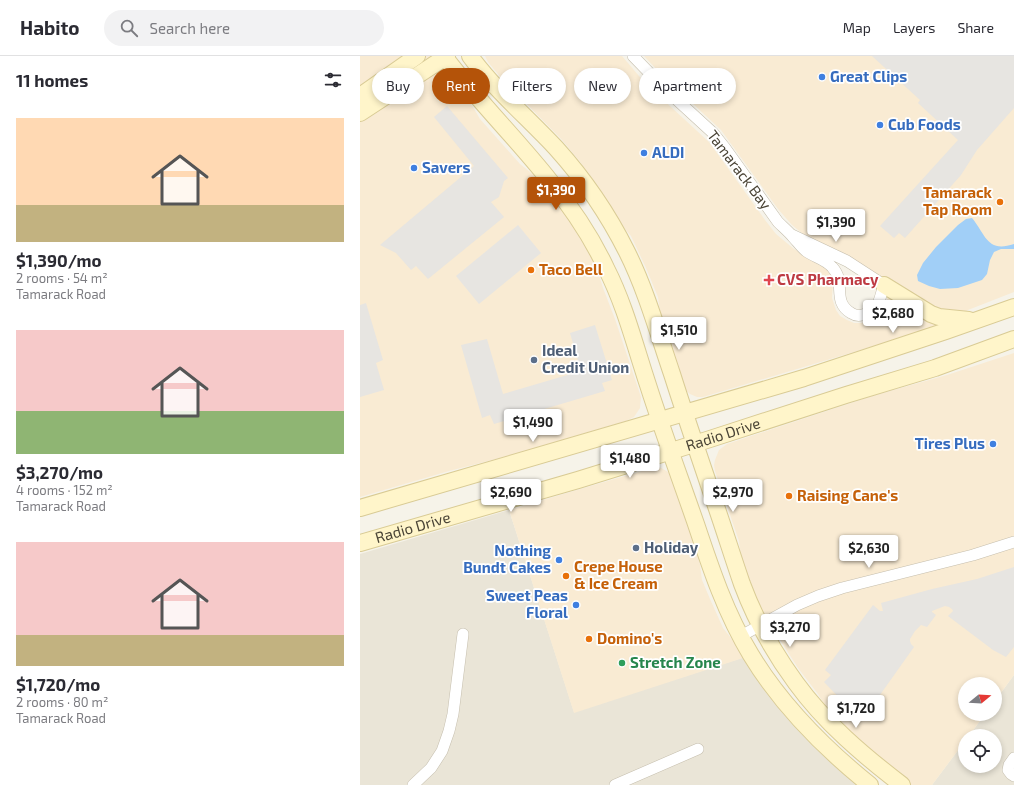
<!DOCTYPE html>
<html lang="en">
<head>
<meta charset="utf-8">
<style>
  body { margin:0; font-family:"Exo 2",sans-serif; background:#f2f2f3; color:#2b2b33; height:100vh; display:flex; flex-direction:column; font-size:15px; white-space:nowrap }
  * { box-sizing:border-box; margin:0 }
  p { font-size:13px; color:#7c7c81 }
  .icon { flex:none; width:22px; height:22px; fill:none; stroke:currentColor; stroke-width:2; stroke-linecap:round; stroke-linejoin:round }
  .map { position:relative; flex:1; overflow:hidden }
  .panel { display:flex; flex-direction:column; background:#fff; width:360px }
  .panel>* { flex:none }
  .hud { position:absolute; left:12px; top:12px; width:380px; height:36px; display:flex; gap:8px }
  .needle { width:26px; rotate:72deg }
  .controls { position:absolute; left:598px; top:621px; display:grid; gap:8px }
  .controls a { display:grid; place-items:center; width:44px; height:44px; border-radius:50%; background:#fff; box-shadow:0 2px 6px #0003; font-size:20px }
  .price { position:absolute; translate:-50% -34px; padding:0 9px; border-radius:4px; background:#fff; color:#222; font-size:13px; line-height:26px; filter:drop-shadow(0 1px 2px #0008) }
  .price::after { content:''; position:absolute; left:50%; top:24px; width:12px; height:9px; margin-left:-6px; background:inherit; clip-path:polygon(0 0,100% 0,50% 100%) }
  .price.on { background:#b45309; color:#fff }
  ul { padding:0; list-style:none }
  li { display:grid; align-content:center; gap:8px; height:212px; padding:0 16px }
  li span { display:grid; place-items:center; height:124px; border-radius:0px; color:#555 }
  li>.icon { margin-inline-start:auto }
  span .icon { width:72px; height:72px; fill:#fffc; stroke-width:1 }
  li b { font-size:17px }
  h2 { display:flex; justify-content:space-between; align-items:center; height:48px; padding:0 16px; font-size:17px }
  .tag { padding:0 14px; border-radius:18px; background:#fff; box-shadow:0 2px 6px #0003; font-size:14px; line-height:36px }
  .tag.on { background:#b45309; color:#fff }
  header { display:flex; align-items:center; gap:24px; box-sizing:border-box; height:56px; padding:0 20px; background:#fff; border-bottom:1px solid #e1e1e2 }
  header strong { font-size:19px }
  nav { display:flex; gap:22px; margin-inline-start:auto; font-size:14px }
  .search { width:280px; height:36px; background:#f2f2f3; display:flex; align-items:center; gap:10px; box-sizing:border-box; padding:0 14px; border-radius:22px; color:#7c7c81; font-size:15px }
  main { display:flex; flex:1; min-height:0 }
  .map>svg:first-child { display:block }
  .residential { fill:#eae5d7 }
  .commercial { fill:#f9ebd3 }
  .parking { fill:#e7e5e1 }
  .water { fill:#a1cff7 }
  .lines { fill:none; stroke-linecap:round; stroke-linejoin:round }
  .street-casing { stroke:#c5bead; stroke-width:12 }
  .secondary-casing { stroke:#d9cb95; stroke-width:18 }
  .street { stroke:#fff; stroke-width:11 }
  .secondary { stroke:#fff5ca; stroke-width:16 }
  .shop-dot { fill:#3f7fe0; stroke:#fff; stroke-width:1.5 }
  .food-dot { fill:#e8710a; stroke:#fff; stroke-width:1.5 }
  .health-dot { fill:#e0444e; stroke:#fff; stroke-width:1.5 }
  .service-dot { fill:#5c6f8a; stroke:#fff; stroke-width:1.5 }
  .leisure-dot { fill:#2e9e5b; stroke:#fff; stroke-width:1.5 }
  .labels { text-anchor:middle; stroke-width:3.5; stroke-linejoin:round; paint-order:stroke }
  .shop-label { font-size:15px; font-weight:bold; fill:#366cbe; stroke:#fff; text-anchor:start }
  .street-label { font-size:15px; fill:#4a4436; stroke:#fff }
  .food-label { font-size:15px; font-weight:bold; fill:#c56008; stroke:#fff; text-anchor:start }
  .health-label { font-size:15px; font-weight:bold; fill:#be3a42; stroke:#fff; text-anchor:start }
  .service-label { font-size:15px; font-weight:bold; fill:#4e5e75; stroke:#fff; text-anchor:start }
  .leisure-label { font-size:15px; font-weight:bold; fill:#27864d; stroke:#fff; text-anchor:start }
</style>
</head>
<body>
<header>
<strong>Habito</strong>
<div class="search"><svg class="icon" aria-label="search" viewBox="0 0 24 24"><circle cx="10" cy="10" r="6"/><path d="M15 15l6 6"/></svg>Search here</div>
<nav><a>Map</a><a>Layers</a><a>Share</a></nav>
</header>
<main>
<section class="panel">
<h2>11 homes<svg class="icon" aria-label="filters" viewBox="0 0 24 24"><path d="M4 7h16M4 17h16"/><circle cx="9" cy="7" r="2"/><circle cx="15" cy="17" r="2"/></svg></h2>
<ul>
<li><span style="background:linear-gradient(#ffd9b3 70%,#c2b280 0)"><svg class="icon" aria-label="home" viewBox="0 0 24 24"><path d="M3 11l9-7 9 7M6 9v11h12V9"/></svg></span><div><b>$1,390/mo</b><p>2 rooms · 54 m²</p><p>Tamarack Road</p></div></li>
<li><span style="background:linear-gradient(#f6c9c9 65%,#8fb573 0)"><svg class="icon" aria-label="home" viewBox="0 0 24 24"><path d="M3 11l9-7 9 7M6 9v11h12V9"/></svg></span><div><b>$3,270/mo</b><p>4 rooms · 152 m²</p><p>Tamarack Road</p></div></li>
<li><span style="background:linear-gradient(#f6c9c9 75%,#c2b280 0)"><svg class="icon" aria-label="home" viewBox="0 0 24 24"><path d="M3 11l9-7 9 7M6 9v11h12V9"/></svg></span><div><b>$1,720/mo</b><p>2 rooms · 80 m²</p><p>Tamarack Road</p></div></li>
</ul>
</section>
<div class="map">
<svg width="654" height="729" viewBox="0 0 654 729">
  <rect width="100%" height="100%" fill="#f6f3e9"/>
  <!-- residential -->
  <g class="residential">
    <path d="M149,454L214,656L391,599L510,729H0V498Z"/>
    <path d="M654,619V729H572L605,685V710H635V680H609L625,658H635V645Z"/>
  </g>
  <!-- commercial -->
  <g class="commercial">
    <path d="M0,0H75L107,41L120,63L160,108L179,123L202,151L234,203L243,232L255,263L281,341L280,352L274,361L266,365L140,402L89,415L0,441Z"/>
    <path d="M125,0H262L285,27L349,86L405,164L416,178L434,193L461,208L467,213L471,218L473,226L472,242L476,254L480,260L487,264L494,267H501L510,265L520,259L524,253L526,249L528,238L443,178L432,169L418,153L361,74L300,17L284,0H654V236L608,254L583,268L534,284L343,341H337L330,338L324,333L302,270L298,241L286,212L271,180L258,165L234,131L221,107L202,84L142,23L128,6Z"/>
    <path d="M654,297V619L635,645V628H605V658H625L609,680H605V685L572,729H551L534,716L468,655L458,638L438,612L397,548L382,511L379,485L355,415L354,409L355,404L359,394L367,388L512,340L587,319Z"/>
    <path d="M299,411L301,412L310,417L339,501L342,524L350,543L363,572L386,601L214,657L149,454L292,412Z"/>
  </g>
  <!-- parking -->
  <g class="parking">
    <path d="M512,0H654V52L617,94L601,119L545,182L539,177L534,182L520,170L598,84L558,47L560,44Z"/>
    <path d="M87,50L148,122L144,125L139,141L131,146L144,161L68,223L56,210L51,214L36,197L20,189L114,110L74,61Z"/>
    <path d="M158,169L181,197L119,248L96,220Z"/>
    <path d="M6,247L23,304L16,307L24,334L0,341V249Z"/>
    <path d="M235,269L252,324L242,327L245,335L134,368L130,359L122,362L101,289L127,283L143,338L221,315L210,277Z"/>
    <path d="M654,511V591L646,601L633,594L588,560L593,555L592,553L589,551L585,550L572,555V556L576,559L567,571L561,569L555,575L550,583V585L551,588L554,591L510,653L499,646L491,654L464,626L471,619L465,614L513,549L520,555H523L521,547L572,533L617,523Z"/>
  </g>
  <!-- water -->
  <path class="water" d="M612,162C626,179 627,197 654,188V193H641L634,196L630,204L627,218L622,224L598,232L580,233L569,230L558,225L557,219L563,207L576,191L598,169L606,163Z"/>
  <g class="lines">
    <!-- street casing -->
    <g class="street-casing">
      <g id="street">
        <path d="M273,0L304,32L353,77L365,92L418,166C423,171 429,176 433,181C437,185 441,191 446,195C454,201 465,203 472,211C487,226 471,245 491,257C494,259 498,260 502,259C520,256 519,243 524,229L487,205L432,179"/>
        <path d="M381,580L437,549L458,540L482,532L613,499L654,486"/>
        <path d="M654,702L649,709L648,714L651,718L654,720"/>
        <path d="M53,729L71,712L82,695L89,675L93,658L103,578"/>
        <path d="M255,729L338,693"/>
      </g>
    </g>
    <!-- secondary casing -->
    <g class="secondary-casing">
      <g id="secondary">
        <path d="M84,0C117,44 156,82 190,125C212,152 231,180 246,212C265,249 275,290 288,329C303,376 320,422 336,468C351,513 366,558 391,599C422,650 464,692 510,729"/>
        <path d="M110,0C135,34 167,61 196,92C224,123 248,158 267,196C286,234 298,277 312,318C326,362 341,406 356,450C365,476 373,502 382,528C395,563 414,597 436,627C465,667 503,699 542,729"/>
        <path d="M0,40L57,0"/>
        <path d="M0,57L87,0"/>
        <path d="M524,229L571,258L579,261L609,264"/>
        <path d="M0,452L444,322L586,275L654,251"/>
        <path id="s1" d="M0,487L218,424L350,383L486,339L575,312L654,283"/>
      </g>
    </g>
    <!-- street -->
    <use href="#street" class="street"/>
    <!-- secondary -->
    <use href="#secondary" class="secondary"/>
  </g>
  <!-- markers -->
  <g class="shop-dot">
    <circle cx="462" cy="21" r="4"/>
    <circle cx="520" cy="69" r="4"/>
    <circle cx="284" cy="97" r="4"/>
    <circle cx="54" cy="112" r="4"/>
    <circle cx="633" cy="388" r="4"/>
    <circle cx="199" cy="504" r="4"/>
    <circle cx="216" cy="549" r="4"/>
  </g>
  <g class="food-dot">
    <circle cx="640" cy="146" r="4"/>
    <circle cx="171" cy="214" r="4"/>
    <circle cx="429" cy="440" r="4"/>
    <circle cx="206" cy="520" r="4"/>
    <circle cx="229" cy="583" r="4"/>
  </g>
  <path class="health-dot" d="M407 218h4v4h4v4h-4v4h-4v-4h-4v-4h4z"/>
  <g class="service-dot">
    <circle cx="174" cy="304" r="4"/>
    <circle cx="276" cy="492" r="4"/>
  </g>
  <circle class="leisure-dot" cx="262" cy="607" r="4"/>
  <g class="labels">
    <!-- shop labels -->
    <g class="shop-label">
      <text x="470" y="26">Great Clips</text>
      <text x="528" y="74">Cub Foods</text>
      <text x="292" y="102">ALDI</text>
      <text x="62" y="117">Savers</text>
      <text x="625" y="393" text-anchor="end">Tires Plus</text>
      <text x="191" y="500" text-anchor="end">Nothing<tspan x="191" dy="17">Bundt Cakes</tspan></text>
      <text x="208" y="545" text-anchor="end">Sweet Peas<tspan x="208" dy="17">Floral</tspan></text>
    </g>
    <!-- street labels -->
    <g class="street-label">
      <text transform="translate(379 114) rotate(53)" y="5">Tamarack Bay</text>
      <text dy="5" stroke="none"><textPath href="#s1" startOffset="379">Radio Drive</textPath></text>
      <text dy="5" stroke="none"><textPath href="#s1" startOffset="55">Radio Drive</textPath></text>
    </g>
    <!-- food labels -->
    <g class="food-label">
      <text x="632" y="142" text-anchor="end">Tamarack<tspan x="632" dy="17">Tap Room</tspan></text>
      <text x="179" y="219">Taco Bell</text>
      <text x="437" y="445">Raising Cane's</text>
      <text x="214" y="516">Crepe House<tspan x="214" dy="17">&amp; Ice Cream</tspan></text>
      <text x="237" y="588">Domino's</text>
    </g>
    <!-- health labels -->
    <g class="health-label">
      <text x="417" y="229">CVS Pharmacy</text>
    </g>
    <!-- service labels -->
    <g class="service-label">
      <text x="182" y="300">Ideal<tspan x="182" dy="17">Credit Union</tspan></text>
      <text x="284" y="497">Holiday</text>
    </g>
    <!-- leisure labels -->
    <g class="leisure-label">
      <text x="270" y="612">Stretch Zone</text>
    </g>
  </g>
</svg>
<div class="controls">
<a><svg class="needle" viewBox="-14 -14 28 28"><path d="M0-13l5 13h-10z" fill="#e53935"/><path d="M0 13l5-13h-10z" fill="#7c7c81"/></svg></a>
<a><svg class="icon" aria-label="locate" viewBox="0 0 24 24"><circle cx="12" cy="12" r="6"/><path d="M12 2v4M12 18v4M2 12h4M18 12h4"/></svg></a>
</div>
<b class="price on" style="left:196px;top:155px">$1,390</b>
<b class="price" style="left:476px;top:187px">$1,390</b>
<b class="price" style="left:533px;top:278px">$2,680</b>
<b class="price" style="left:319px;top:295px">$1,510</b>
<b class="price" style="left:173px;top:387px">$1,490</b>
<b class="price" style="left:270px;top:423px">$1,480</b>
<b class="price" style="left:151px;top:457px">$2,690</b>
<b class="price" style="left:373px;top:457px">$2,970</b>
<b class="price" style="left:509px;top:513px">$2,630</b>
<b class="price" style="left:430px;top:592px">$3,270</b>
<b class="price" style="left:496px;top:673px">$1,720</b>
<div class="hud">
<a class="tag">Buy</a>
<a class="tag on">Rent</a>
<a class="tag">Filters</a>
<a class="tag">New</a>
<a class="tag">Apartment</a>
</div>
</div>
</main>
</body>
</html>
